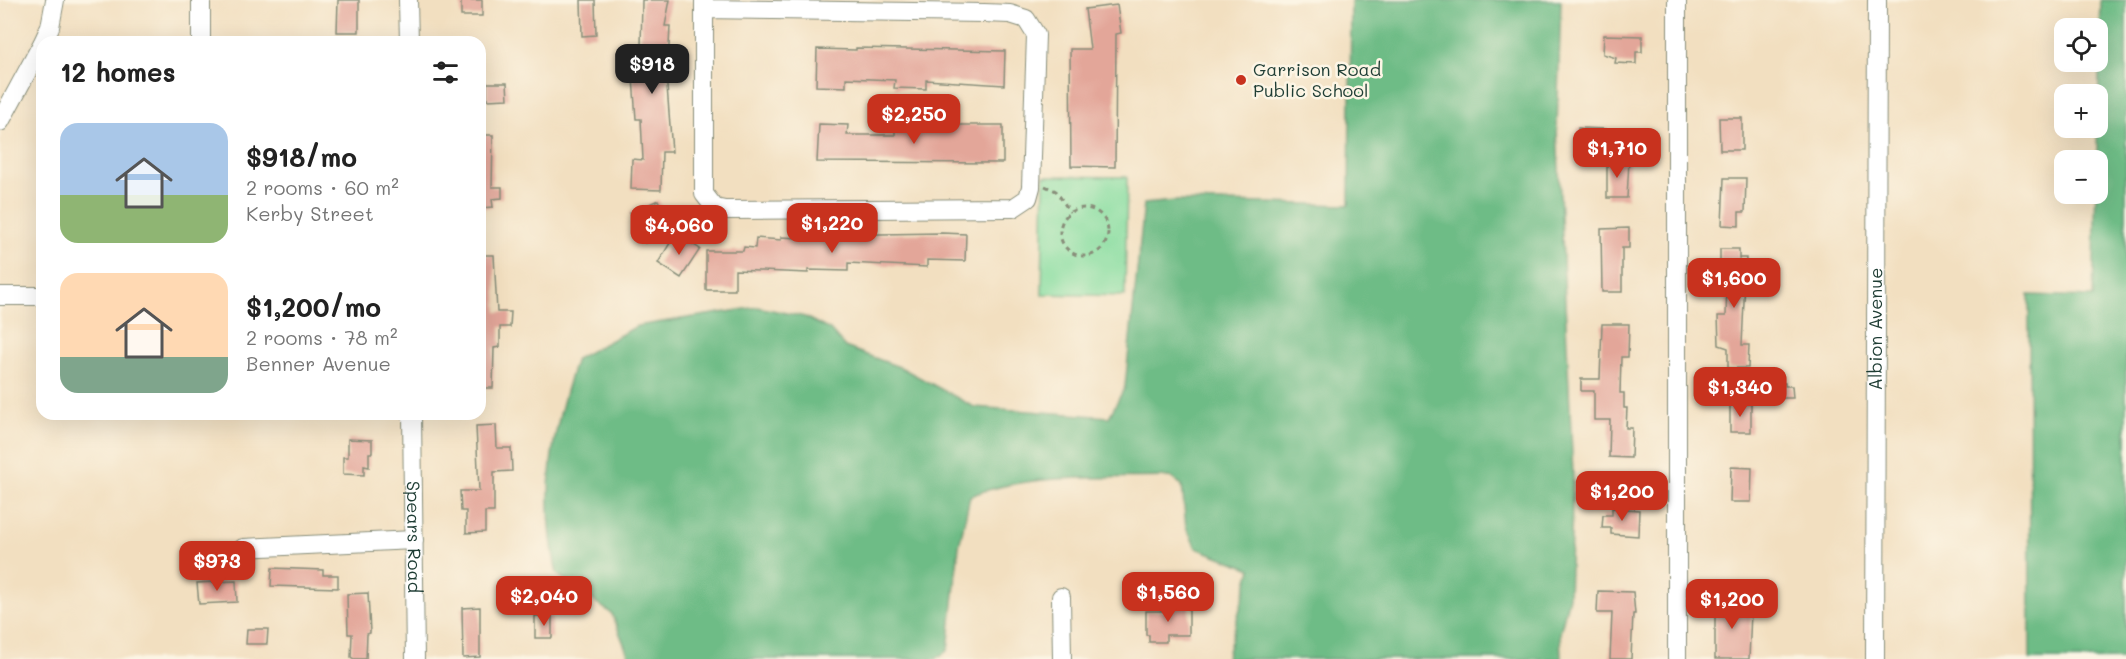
<!DOCTYPE html>
<html lang="en">
<head>
<meta charset="utf-8">
<style>
  body { margin:0; font-family:Mali,sans-serif; background:#f6f6f6; color:#222; height:100vh; display:flex; flex-direction:column; font-size:22px; white-space:nowrap }
  * { box-sizing:border-box; margin:0 }
  p { font-size:20px; color:#767676 }
  .icon { flex:none; width:33px; height:33px; fill:none; stroke:currentColor; stroke-width:2; stroke-linecap:round; stroke-linejoin:round }
  .map { position:relative; flex:1; overflow:hidden }
  .sheet { position:absolute; left:36px; top:36px; width:450px; height:384px; display:flex; flex-direction:column; background:#fff; border-radius:18px; box-shadow:0 6px 24px #0002 }
  .sheet>* { flex:none }
  .buttons { position:absolute; left:2054px; top:18px; display:grid; gap:12px }
  .buttons a { display:grid; place-items:center; width:54px; height:54px; border-radius:12px; background:#fff; box-shadow:0 6px 24px #0002; font-size:30px }
  .price { position:absolute; translate:-50% -51px; padding:0 14px; border-radius:12px; background:#c8321e; color:#fff; font-size:20px; line-height:39px; filter:drop-shadow(0 2px 3px #0008) }
  .price::after { content:''; position:absolute; left:50%; top:36px; width:18px; height:14px; margin-left:-9px; background:inherit; clip-path:polygon(0 0,100% 0,50% 100%) }
  .price.selected { background:#222; color:#fff }
  ul { padding:0; list-style:none }
  li { display:flex; align-items:center; gap:18px; height:150px; padding:0 24px }
  li span { display:grid; place-items:center; flex:none; width:168px; height:120px; border-radius:18px; color:#555 }
  li>.icon { margin-inline-start:auto }
  span .icon { width:72px; height:72px; fill:#fffc; stroke-width:1 }
  li b { font-size:26px }
  h2 { display:flex; justify-content:space-between; align-items:center; height:72px; padding:0 24px; font-size:26px }
  .map>svg:first-child { display:block }
  .green { fill:#88dda0; stroke:#548d6a; stroke-width:1.5 }
  .forest { fill:#6ebc86; stroke:#467c5d; stroke-width:1.5 }
  .building { fill:#e3a699 }
  .lines { fill:none; stroke-linecap:round; stroke-linejoin:round }
  .minor-casing { stroke:#888e7a; stroke-width:20 }
  .path { stroke:#888e7a; stroke-width:3; stroke-dasharray:4.5 4.5; stroke-linecap:butt }
  .minor { stroke:#fff; stroke-width:18 }
  .poi-dot { fill:#c8321e; stroke:#fcf5e5; stroke-width:2 }
  .labels { text-anchor:middle; stroke-width:5; stroke-linejoin:round; paint-order:stroke }
  .poi-label { font-size:18px; fill:#1f3d34; stroke:#fcf5e5; text-anchor:start }
  .street-label { font-size:18px; fill:#1f3d34; stroke:#fcf5e5 }
</style>
</head>
<body>
<div class="map">
<svg width="2126" height="659" viewBox="0 0 2126 659">
  <rect width="100%" height="100%" fill="#fcf5e5"/>
  <filter id="ink" filterUnits="userSpaceOnUse"><feTurbulence type="fractalNoise" baseFrequency=".0167" numOctaves="2"/><feDisplacementMap in="SourceGraphic" scale="12" xChannelSelector="R" yChannelSelector="G"/><feConvolveMatrix kernelMatrix="1 2 1 2 8 2 1 2 1" color-interpolation-filters="sRGB"/></filter>
  <filter id="wash" filterUnits="userSpaceOnUse"><feTurbulence type="fractalNoise" baseFrequency=".008" numOctaves="4" result="noise"/><feDisplacementMap in="SourceGraphic" scale="24" xChannelSelector="R" yChannelSelector="G"/><feGaussianBlur stdDeviation="1.35" result="paint"/><feColorMatrix in="noise" values="0 0 0 0 0 0 0 0 0 0 0 0 0 0 0 0 0 1.4 0 .05"/><feComposite in="paint" operator="in"/></filter>
  <g filter="url(#wash)">
    <rect width="100%" height="100%" fill="#f2dfc0"/>
    <!-- green -->
    <path class="green" d="M1044,176L1127,177L1125,296L1042,294Z"/>
    <!-- forest -->
    <g class="forest">
      <path d="M1351,0H1561L1557,128L1573,475L1569,597L1560,633L1561,659H1226L1251,569L1196,548L1186,527L1182,485L1170,477C1105,479 1032,472 970,496L959,546L948,650L936,659H630L612,614L557,574C540,495 551,435 576,359L637,326L758,307L805,317L830,330L845,347L902,368L974,407L1109,417L1125,387L1144,204L1175,201L1349,205Z"/>
      <path d="M2101,0H2126V659H2030L2029,295L2093,297Z"/>
    </g>
    <g id="blocks">
      <!-- building -->
      <g class="building">
        <path d="M338,0H359V32H337Z"/>
        <rect x="461" y="0" width="21" height="16"/>
        <path d="M581,0H595L596,35L582,36Z"/>
        <path d="M642,0H670L665,26H670L667,86L672,152H662L661,190L631,189L632,159L643,160L641,119H636L633,78L635,47H641Z"/>
        <path d="M1117,5L1121,33L1116,34L1115,167L1071,166L1070,49H1090L1085,9Z"/>
        <path d="M1604,35L1642,36V52H1636V64L1615,63L1616,58L1603,54Z"/>
        <path d="M856,48L1005,51L1004,85L926,80V89L894,88L895,80L846,78V87L816,86L817,49L856,50Z"/>
        <path d="M487,83H507L508,99L487,100Z"/>
        <path d="M1719,118H1742V150H1720Z"/>
        <path d="M819,124L848,125L847,135H895V125H1003V163L817,162Z"/>
        <path d="M1578,128L1605,129L1604,156L1577,155Z"/>
        <path d="M480,135H493L492,187H502V198L492,199L493,207L480,208Z"/>
        <path d="M1607,160L1629,161L1627,198H1607Z"/>
        <path d="M1724,178H1746L1745,212H1739V226L1722,225Z"/>
        <path d="M658,200L672,229L645,243L630,213Z"/>
        <path d="M1629,228V248H1622V292H1602L1601,229Z"/>
        <path d="M676,233L700,249L681,278L658,263Z"/>
        <path d="M942,233L966,234L965,261L927,260V267L848,263V271L808,270V273L735,270V290H706V251H743L744,247L755,248L756,238L781,240V237L819,239L820,235Z"/>
        <path d="M1720,249H1739V258H1746L1742,345H1749L1748,368H1728V348L1719,345L1718,316H1726L1727,280H1720Z"/>
        <path d="M480,255H494L497,312H511L510,327H500V347L494,348L493,388H480Z"/>
        <path d="M1602,324H1629L1628,357H1621L1620,393H1624V408H1627L1626,428H1632L1631,458L1609,457L1610,420H1594V391H1581V379H1600Z"/>
        <path d="M1764,383H1785V386H1792L1793,398H1764Z"/>
        <rect x="1730" y="404" width="21" height="28"/>
        <path d="M496,425L497,448H511L512,471L494,472V512H485V532L466,533V511H461L460,491H479L476,426Z"/>
        <path d="M348,439L372,440V453H369V467L364,466V475L343,474V457H348Z"/>
        <path d="M1731,467L1752,468L1751,502H1730Z"/>
        <path d="M1612,508L1639,510L1638,536L1611,534V528H1602L1603,515H1612Z"/>
        <path d="M272,568L323,570V575H338V588L271,586Z"/>
        <path d="M236,581L237,602L199,604L197,583Z"/>
        <path d="M1598,591L1633,592L1635,614H1633L1631,659H1610L1612,613H1597Z"/>
        <path d="M368,593L370,633L367,634L366,659H354L351,657L352,634H348L347,594Z"/>
        <path d="M1720,596L1739,597V612H1751L1749,659H1715V612H1719Z"/>
        <path d="M1168,605H1189V635H1166V642H1149V635H1146V611H1168Z"/>
        <path d="M480,607V657L463,658L462,608Z"/>
        <rect x="535" y="616" width="17" height="22"/>
        <path d="M247,629H268L267,644H246Z"/>
      </g>
    </g>
  </g>
  <g filter="url(#ink)">
    <use href="#blocks" fill-opacity="0" stroke="#888e7a" stroke-width="1.5"/>
    <g class="lines">
      <!-- minor casing -->
      <g class="minor-casing">
        <g id="minor">
          <path d="M408,0L409,42"/>
          <path d="M704,0V194L715,208L725,210L1013,208L1028,198L1031,187L1036,35L1026,19L1010,14L984,13L704,9"/>
          <path d="M43,42L50,27L55,0"/>
          <path d="M201,42V0"/>
          <path d="M0,122L42,44"/>
          <path d="M0,296H42"/>
          <path id="s1" d="M412,414L415,659"/>
          <path d="M243,548L414,540"/>
          <path d="M1061,597L1062,659"/>
          <path d="M1677,659V0"/>
          <path id="s2" d="M1875,659L1877,0"/>
        </g>
      </g>
      <!-- path -->
      <g class="path">
        <path d="M1045,186L1056,191L1070,212"/>
        <circle cx="1084" cy="232" r="24"/>
      </g>
      <!-- minor -->
      <use href="#minor" class="minor"/>
    </g>
  </g>
  <!-- markers -->
  <circle class="poi-dot" cx="1241" cy="80" r="6"/>
  <g class="labels">
    <!-- poi labels -->
    <g class="poi-label">
      <text x="1253" y="76">Garrison Road<tspan x="1253" dy="21">Public School</tspan></text>
    </g>
    <!-- street labels -->
    <g class="street-label">
      <text dy="6" stroke="none"><textPath href="#s2" startOffset="330">Albion Avenue</textPath></text>
      <text dy="6" stroke="none"><textPath href="#s1" startOffset="123">Spears Road</textPath></text>
    </g>
  </g>
</svg>
<div class="buttons">
<a><svg class="icon" aria-label="locate" viewBox="0 0 24 24"><circle cx="12" cy="12" r="6"/><path d="M12 2v4M12 18v4M2 12h4M18 12h4"/></svg></a>
<a>+</a>
<a>−</a>
</div>
<b class="price selected" style="left:652px;top:95px">$918</b>
<b class="price" style="left:914px;top:145px">$2,250</b>
<b class="price" style="left:1617px;top:179px">$1,710</b>
<b class="price" style="left:832px;top:254px">$1,220</b>
<b class="price" style="left:679px;top:256px">$4,060</b>
<b class="price" style="left:1734px;top:309px">$1,600</b>
<b class="price" style="left:1740px;top:418px">$1,340</b>
<b class="price" style="left:1622px;top:522px">$1,200</b>
<b class="price" style="left:217px;top:592px">$973</b>
<b class="price" style="left:1168px;top:623px">$1,560</b>
<b class="price" style="left:544px;top:627px">$2,040</b>
<b class="price" style="left:1732px;top:630px">$1,200</b>
<section class="sheet">
<h2>12 homes<svg class="icon" aria-label="filters" viewBox="0 0 24 24"><path d="M4 7h16M4 17h16"/><circle cx="9" cy="7" r="2"/><circle cx="15" cy="17" r="2"/></svg></h2>
<ul>
<li><span style="background:linear-gradient(#a9c7e8 60%,#8fb573 0)"><svg class="icon" aria-label="home" viewBox="0 0 24 24"><path d="M3 11l9-7 9 7M6 9v11h12V9"/></svg></span><div><b>$918/mo</b><p>2 rooms · 60 m²</p><p>Kerby Street</p></div></li>
<li><span style="background:linear-gradient(#ffd9b3 70%,#7fa58c 0)"><svg class="icon" aria-label="home" viewBox="0 0 24 24"><path d="M3 11l9-7 9 7M6 9v11h12V9"/></svg></span><div><b>$1,200/mo</b><p>2 rooms · 78 m²</p><p>Benner Avenue</p></div></li>
</ul>
</section>
</div>
</body>
</html>
